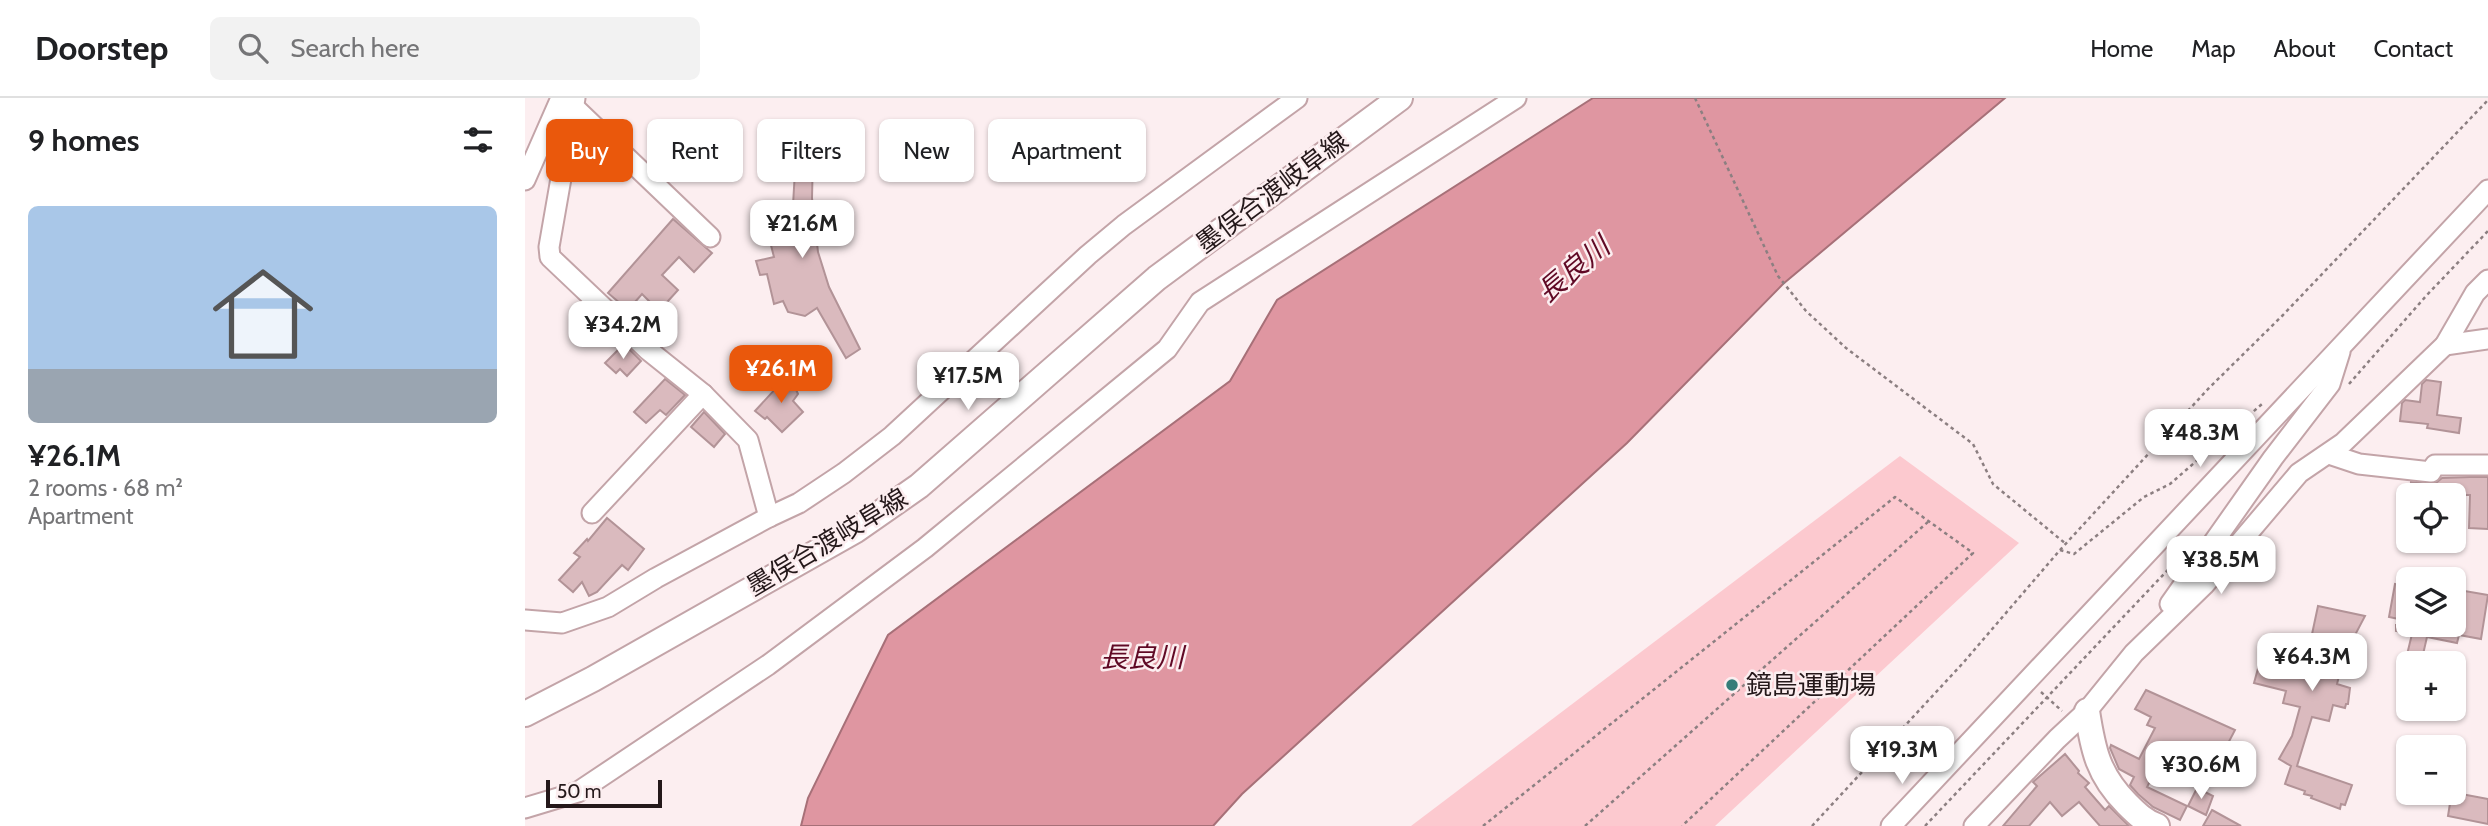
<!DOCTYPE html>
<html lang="en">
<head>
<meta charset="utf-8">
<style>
  body { margin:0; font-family:Cabin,"Noto Sans JP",sans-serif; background:#f2f2f2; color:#202124; height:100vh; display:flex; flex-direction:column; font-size:26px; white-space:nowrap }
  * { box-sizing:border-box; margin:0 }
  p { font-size:23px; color:#757577 }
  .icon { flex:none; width:38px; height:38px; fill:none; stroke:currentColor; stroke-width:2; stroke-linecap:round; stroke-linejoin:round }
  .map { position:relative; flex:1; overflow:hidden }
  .details { display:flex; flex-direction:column; background:#fff; width:525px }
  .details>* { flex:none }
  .banner { position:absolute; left:21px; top:21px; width:665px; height:63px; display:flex; gap:14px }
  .buttons { position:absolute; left:1871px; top:385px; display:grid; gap:14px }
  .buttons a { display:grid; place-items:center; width:70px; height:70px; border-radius:10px; background:#fff; box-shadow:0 2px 5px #0004; font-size:35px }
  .scale { position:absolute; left:21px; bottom:18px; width:116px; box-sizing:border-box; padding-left:7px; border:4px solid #24181a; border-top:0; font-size:19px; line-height:24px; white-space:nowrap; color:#24181a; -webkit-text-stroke:5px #fceef0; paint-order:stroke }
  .price { position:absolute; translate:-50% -60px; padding:0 16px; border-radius:14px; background:#fff; color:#222; font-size:23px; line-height:46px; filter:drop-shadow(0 2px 4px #0008) }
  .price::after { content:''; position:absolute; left:50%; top:42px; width:21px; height:16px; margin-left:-10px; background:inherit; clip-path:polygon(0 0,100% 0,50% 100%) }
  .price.active { background:#ea580c; color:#fff }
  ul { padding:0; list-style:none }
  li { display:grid; align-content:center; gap:14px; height:371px; padding:0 28px }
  li span { display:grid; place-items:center; height:217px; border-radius:10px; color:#555 }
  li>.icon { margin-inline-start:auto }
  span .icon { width:126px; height:126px; fill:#fffc; stroke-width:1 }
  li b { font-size:30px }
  h2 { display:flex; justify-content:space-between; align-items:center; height:84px; padding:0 28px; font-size:30px }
  .pill { padding:0 24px; border-radius:10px; background:#fff; box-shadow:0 2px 5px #0004; font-size:24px; line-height:63px }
  .pill.active { background:#ea580c; color:#fff }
  header { display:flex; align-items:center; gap:42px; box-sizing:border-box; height:98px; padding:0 35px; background:#fff; border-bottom:2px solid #e0e0e0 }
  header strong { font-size:33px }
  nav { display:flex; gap:38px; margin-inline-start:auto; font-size:24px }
  .search { width:490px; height:63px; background:#f2f2f2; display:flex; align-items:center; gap:18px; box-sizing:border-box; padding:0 24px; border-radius:10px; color:#757577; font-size:26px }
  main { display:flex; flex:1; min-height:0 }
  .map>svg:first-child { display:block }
  .green { fill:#fcc9cf }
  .water { fill:#df96a1; stroke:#a77078; stroke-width:2 }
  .building { fill:#dababe; stroke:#b29397; stroke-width:2 }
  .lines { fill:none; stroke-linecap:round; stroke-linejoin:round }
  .minor-casing { stroke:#c3a4a8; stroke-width:23 }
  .major-casing { stroke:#c3a4a8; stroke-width:28 }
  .path { stroke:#8c7f81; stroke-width:2.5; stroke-dasharray:3.5 3.5; stroke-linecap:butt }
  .minor { stroke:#fff; stroke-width:19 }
  .major { stroke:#fff; stroke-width:24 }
  .poi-dot { fill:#357d79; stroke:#fceef0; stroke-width:2.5 }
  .labels { text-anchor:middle; stroke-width:5; stroke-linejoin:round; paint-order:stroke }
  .street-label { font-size:26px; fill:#24181a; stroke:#fceef0 }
  .poi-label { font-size:26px; fill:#24181a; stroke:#fceef0; text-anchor:start }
  .water-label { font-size:28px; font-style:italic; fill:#600925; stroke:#fceef0 }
</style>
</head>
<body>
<header>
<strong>Doorstep</strong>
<div class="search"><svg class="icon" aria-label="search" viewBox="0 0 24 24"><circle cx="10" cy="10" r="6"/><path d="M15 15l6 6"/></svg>Search here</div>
<nav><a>Home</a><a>Map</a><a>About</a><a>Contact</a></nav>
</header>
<main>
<section class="details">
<h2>9 homes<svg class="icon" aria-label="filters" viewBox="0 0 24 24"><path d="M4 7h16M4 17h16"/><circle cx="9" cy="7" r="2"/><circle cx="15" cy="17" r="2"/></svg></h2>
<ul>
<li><span style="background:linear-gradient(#a9c7e8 75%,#9aa5b1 0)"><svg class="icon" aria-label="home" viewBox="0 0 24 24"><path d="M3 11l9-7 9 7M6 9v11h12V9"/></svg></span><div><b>¥26.1M</b><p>2 rooms · 68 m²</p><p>Apartment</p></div></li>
</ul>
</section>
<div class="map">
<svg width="1963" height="728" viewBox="0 0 1963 728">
  <rect width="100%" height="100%" fill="#fceef0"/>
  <!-- green -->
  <path class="green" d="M1375,358L1494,445L1190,728H886Z"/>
  <!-- water -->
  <path class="water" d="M1068,0H1480L1258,186L1102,345L717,696L688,728H276L283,700L363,537L705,283L752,202Z"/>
  <!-- building -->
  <g class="building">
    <path d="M271,56L288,57L287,100L293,154L304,189L335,251L321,260L292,210L280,218L263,214L258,203L249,206L242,176L235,177L231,163L249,159L240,124L241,117L249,108L268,107Z"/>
    <path d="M148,121L187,155L169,174L154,159L137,177L153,192L134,213L117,196L103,212L83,195Z"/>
    <path d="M99,246L116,263L102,278L95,271L91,275L80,265Z"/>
    <path d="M264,276L273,296L268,303L278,314L257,334L242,319L240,321L230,313Z"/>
    <path d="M140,281L160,297L141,317L135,312L121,325L109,314Z"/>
    <path d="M1901,282L1916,284L1912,317L1936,320L1934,335L1902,330L1903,326L1875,323L1877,305L1880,302L1895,304L1897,286Z"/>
    <path d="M179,314L200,336L189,349L166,329Z"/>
    <path d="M1945,379H1963V431L1944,430L1945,397H1884L1886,384L1905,386L1912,384L1917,380Z"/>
    <path d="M82,420L119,451L103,472L97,467L72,494L64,498L57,484L48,494L34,482L55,459L49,455L62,441L63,443Z"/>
    <path d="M1870,486L1883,488V523L1864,519Z"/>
    <path d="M1928,491L1963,497L1956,541L1934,537L1932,545L1902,539L1896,565H1880L1887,536L1871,533V527H1928Z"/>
    <path d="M1793,508L1840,518L1819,558L1812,586L1825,590L1823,606H1821L1820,610L1808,607L1804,623L1787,619L1772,668L1827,687L1820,707L1816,706L1815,711L1786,700L1787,698L1779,696L1780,693L1760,686L1766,668L1754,661L1767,638L1775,609L1758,605L1761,593L1729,585L1740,545L1783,555Z"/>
    <path d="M1621,592L1710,632L1698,655L1694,652L1679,681L1664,674L1666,671L1642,659L1641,662L1637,660L1622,689L1662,708L1655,722L1628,709L1613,696L1605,687L1609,679L1594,671L1585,650L1586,647L1614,661L1630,630L1622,627L1626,619L1610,611Z"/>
    <path d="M1540,656L1554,673L1553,675L1564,685L1560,689L1580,712L1584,708L1604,728H1575L1554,704L1537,718L1525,704L1504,728H1478L1512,688L1508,684Z"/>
    <path d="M1672,690L1688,698L1681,717L1663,708Z"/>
    <path d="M1931,695L1963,701V726L1923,718L1926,699H1930Z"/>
    <path d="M1687,712L1716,728H1678Z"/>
  </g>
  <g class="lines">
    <!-- minor casing -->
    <g class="minor-casing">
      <g id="minor">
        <path d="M50,0L24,149L25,159L123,252L178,296L223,342L244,419"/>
        <path d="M50,10L185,139"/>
        <path d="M0,82L36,0"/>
        <path d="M1920,247L1963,241"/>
        <path d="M1804,356L1834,366L1906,374L1910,367H1963"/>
        <path d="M67,415L178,296"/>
        <path d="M1645,506L1748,360L1805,286L1815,254"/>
        <path d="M0,522L37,525L83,509L131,480L244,419L274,405L319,375L367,338L563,157L599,127L772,0"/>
        <path d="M0,710L53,694L243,567L400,450L642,251L675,204L991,0"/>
        <path d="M1366,728L1963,92"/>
        <path d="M1449,728L1532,641L1562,613L1609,555L1679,487L1774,375L1818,345L1920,247L1950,195L1963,182"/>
      </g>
    </g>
    <!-- major casing -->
    <g class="major-casing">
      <g id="major">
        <path d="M1562,613C1568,652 1573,677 1602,706C1612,716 1619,723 1632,728"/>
        <path d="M0,616L68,581L331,432L394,388L632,180L875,0"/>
      </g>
    </g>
    <!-- path -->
    <g class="path">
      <path d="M1170,0L1253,178L1281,213L1321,250L1448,346L1468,386L1541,446"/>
      <path d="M1824,286L1901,198L1963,133"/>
      <path d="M1535,452L1549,456L1619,399L1645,386L1737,306"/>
      <path d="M1516,594L1537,613"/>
      <path d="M958,728L1370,399L1448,455L1157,728"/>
      <path d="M1060,728L1404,423"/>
      <path d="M1287,728L1438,565L1535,452L1683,291L1758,217L1963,2"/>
      <path d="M1400,728L1656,458"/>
    </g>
    <!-- minor -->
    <use href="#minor" class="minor"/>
    <!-- major -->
    <use href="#major" class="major"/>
  </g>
  <!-- markers -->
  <circle class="poi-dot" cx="1207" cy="587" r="7"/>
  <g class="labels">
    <!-- street labels -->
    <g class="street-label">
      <text transform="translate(747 94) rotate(-37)" y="9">墨俣合渡岐阜線</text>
      <text transform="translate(302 444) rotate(-31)" y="9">墨俣合渡岐阜線</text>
    </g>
    <!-- poi labels -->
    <g class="poi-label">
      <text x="1221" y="596">鏡島運動場</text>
    </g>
    <!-- water labels -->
    <g class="water-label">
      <text transform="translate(1048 171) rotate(-40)" y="10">長良川</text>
      <text x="617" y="569">長良川</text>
    </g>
  </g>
</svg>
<div class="buttons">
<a><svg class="icon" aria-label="locate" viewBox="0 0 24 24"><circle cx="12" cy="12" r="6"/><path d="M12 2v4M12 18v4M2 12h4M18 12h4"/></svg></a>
<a><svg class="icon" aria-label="layers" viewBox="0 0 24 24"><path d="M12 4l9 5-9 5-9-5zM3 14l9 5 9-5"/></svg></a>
<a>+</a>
<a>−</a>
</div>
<div class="scale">50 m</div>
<b class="price" style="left:277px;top:162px">¥21.6M</b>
<b class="price" style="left:98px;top:263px">¥34.2M</b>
<b class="price active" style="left:256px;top:307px">¥26.1M</b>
<b class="price" style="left:443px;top:314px">¥17.5M</b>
<b class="price" style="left:1675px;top:371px">¥48.3M</b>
<b class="price" style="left:1696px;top:498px">¥38.5M</b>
<b class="price" style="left:1787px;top:595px">¥64.3M</b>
<b class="price" style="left:1377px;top:688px">¥19.3M</b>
<b class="price" style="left:1676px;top:703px">¥30.6M</b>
<div class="banner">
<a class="pill active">Buy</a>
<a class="pill">Rent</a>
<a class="pill">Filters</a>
<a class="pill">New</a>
<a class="pill">Apartment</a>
</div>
</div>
</main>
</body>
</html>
